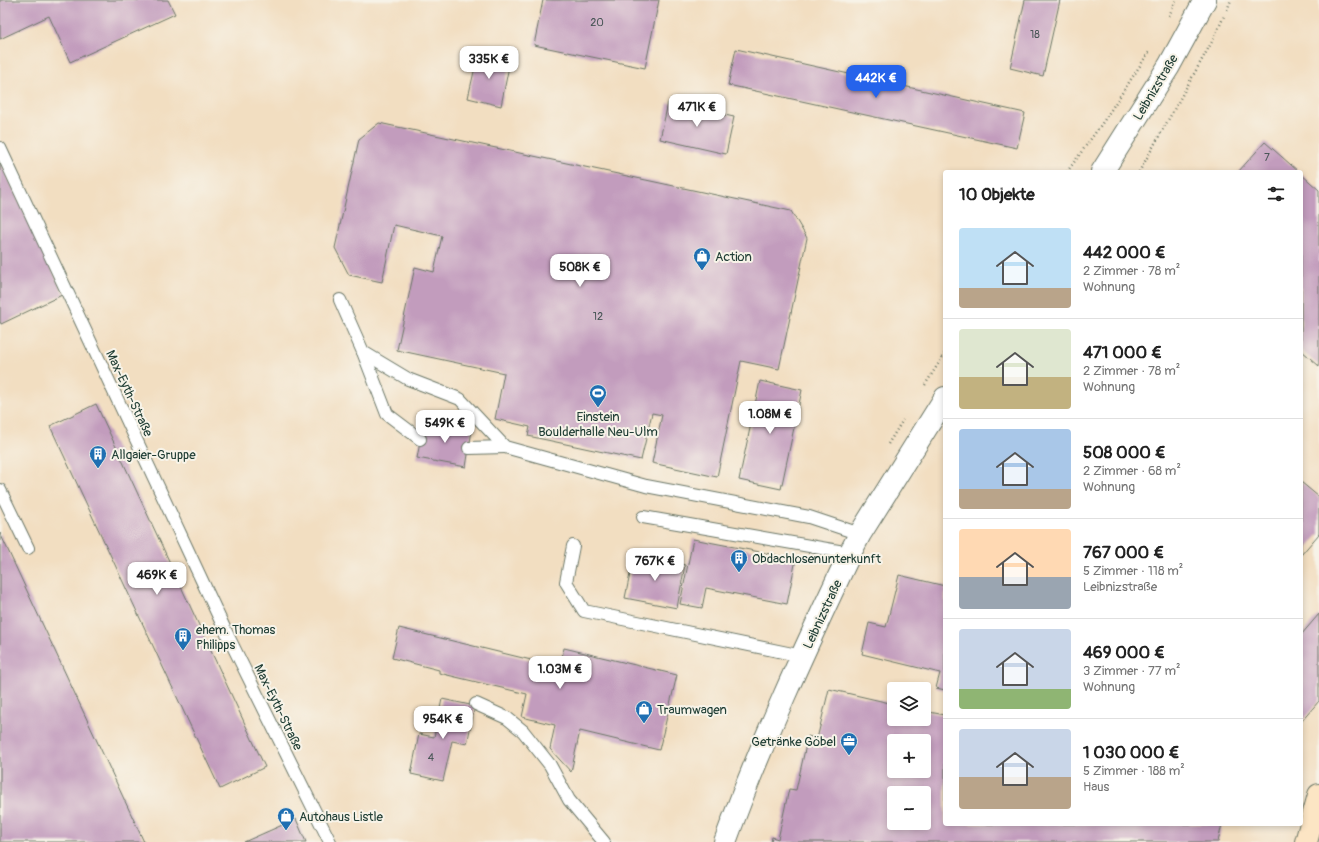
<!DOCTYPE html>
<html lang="de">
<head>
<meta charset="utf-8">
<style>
  body { margin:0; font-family:Pangolin,sans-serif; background:#f6f6f6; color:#222; height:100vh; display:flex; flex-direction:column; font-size:15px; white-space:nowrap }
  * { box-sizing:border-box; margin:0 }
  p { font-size:13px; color:#767676 }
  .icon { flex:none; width:22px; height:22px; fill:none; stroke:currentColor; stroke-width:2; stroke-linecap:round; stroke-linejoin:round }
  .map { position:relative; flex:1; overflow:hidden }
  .sheet { position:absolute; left:943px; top:170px; width:360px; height:656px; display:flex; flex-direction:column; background:#fff; border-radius:4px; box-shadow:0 2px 6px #0003 }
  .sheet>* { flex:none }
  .controls { position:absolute; left:887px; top:682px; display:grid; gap:8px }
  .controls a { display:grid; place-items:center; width:44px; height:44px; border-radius:4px; background:#fff; box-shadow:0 2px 6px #0003; font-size:20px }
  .price { position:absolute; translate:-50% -34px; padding:0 9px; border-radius:8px; background:#fff; color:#222; font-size:13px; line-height:26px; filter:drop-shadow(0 1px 2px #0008) }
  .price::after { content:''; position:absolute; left:50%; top:24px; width:12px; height:9px; margin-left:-6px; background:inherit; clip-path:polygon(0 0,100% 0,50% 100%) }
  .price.selected { background:#2563eb; color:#fff }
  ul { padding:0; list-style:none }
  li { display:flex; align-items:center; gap:12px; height:100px; padding:0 16px }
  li+li { border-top:1px solid #e0e0e0 }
  li span { display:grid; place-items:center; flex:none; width:112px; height:80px; border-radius:4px; color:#555 }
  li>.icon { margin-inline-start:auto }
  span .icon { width:48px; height:48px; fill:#fffc; stroke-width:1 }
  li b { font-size:17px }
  h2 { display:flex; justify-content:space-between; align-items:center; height:48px; padding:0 16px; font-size:17px }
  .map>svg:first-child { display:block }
  .building { fill:#c29cbd; fill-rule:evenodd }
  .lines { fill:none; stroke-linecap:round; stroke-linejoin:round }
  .lane-casing { stroke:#697565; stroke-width:14 }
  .street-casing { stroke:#697565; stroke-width:24 }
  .secondary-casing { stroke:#697565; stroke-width:24 }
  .path { stroke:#697565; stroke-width:2.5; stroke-dasharray:1 3; stroke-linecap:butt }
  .lane { stroke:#fff; stroke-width:12 }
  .street { stroke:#fff; stroke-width:22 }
  .secondary { stroke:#fce5c4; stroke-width:22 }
  .labels { text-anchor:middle; stroke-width:4; stroke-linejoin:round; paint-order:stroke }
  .number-label { font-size:11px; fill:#485556 }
  .street-label { font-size:13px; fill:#1f3d34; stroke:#f7f3e8 }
  .poi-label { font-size:13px; fill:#1f3d34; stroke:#f7f3e8; text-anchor:start }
</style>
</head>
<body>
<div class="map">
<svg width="1319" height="842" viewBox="0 0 1319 842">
  <rect width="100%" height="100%" fill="#f7f3e8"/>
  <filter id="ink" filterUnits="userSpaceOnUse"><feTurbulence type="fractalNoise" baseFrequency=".025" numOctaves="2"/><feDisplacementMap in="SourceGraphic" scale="8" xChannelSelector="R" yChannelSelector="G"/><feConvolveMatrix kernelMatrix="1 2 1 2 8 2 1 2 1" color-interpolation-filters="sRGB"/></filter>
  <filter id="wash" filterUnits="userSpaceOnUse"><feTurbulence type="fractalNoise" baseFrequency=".012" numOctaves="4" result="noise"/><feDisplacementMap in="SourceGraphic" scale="16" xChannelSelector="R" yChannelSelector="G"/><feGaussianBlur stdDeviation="0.9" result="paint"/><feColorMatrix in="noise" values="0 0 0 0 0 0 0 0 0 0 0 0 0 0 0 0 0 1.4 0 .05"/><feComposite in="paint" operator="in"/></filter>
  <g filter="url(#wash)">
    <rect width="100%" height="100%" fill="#f2dec1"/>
    <g id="blocks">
      <!-- building -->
      <g class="building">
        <path d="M0,0H168L175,14L70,62L49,16L0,39Z"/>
        <path d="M543,0H659L645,68L534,45Z"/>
        <path d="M1025,0H1060L1043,76L1010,68Z"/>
        <path d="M736,49L1025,113L1017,148L728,85Z"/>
        <path d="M478,54L510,61L501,106L468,98Z"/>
        <path d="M668,103L734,117L726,154L660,139Z"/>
        <path d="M379,123L791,211L807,238L779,369L741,361L717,477L652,463L662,415L652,413L641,460L528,436L530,427L495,419L504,373L397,350L415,267L434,272L442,236L394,225L382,282L349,275L335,248L359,139Z"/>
        <path d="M1265,142L1299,172H1238Z"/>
        <path d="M0,161L64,294L1,324L0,321Z"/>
        <path d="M1301,174L1319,190V366L1301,350Z"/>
        <path d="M760,381L802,390L781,489L739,480Z"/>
        <path d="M96,404L265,767L220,789L50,426Z"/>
        <path d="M424,421L472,430L466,467L417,458Z"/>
        <path d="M1301,482L1319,497V534L1301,555Z"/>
        <path d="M0,533L144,842H0Z"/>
        <path d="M693,539L796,559L787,604L706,588L702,608L680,604Z"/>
        <path d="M634,555L685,565L677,608L625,598Z"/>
        <path d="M899,575L945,586V690L936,688L940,673L862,654L869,623L886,627Z"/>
        <path d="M1319,614V701L1301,722V635Z"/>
        <path d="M399,628L560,667L564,648L677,675L659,750L580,731L571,772L550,749L555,725L522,717L527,694L439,673V670L392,658Z"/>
        <path d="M829,689L894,704V719H924V711L945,715V824H1222L1218,842H771L772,837L778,839L789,789L796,790L808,736L817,739ZM894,741H924V771H894ZM894,793H924V823H894Z"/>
        <path d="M442,699L475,706L467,744L452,741L443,781L411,774L419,734L434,737Z"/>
        <path d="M296,819L306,842H244Z"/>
      </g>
    </g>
  </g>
  <g filter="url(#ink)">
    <use href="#blocks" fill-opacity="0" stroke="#697565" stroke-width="1"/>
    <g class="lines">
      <!-- lane casing -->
      <g class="lane-casing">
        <g id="lane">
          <path d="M0,148L226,632L330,842"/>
          <path d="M340,300L363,352L408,379L460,399L505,447L646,486L809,517L860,534"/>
          <path d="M363,352L387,414L420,439"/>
          <path d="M469,448L505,447"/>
          <path d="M0,490L28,548"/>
          <path d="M643,517L850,553"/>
          <path d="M573,546L566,582L584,611L802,656"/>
          <path d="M476,704L507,718L523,731L550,765L569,800L604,842"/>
        </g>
      </g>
      <!-- street casing -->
      <g class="street-casing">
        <g id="street">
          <path d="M1102,172L1169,66L1205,0"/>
          <path d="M725,842C761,743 805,648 850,553L860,534L945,398"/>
        </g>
      </g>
      <!-- secondary casing -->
      <g class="secondary-casing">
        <path id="secondary" d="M1306,842L1319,795"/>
      </g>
      <!-- path -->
      <g class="path">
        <path d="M1227,10L1231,0"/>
        <path d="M1169,16L1176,0"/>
        <path d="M1067,172L1101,125L1149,52"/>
        <path d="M1139,172L1213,40L1225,14"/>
        <path d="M925,385L945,353"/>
        <path d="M888,444L903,420"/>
      </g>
      <!-- lane -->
      <use href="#lane" class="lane"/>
      <!-- street -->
      <use href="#street" class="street"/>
      <!-- secondary -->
      <use href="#secondary" class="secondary"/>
    </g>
  </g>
  <!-- icons -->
  <defs>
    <g id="shop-pin" transform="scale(0.9)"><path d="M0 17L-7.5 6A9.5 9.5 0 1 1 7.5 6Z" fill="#1f6fb2" stroke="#f7f3e8"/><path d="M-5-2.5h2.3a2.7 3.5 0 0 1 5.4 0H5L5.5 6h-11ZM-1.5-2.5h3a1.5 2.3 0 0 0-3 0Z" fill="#fff"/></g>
    <g id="stadium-pin" transform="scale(0.9)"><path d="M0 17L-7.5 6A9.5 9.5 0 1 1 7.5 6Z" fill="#1f6fb2" stroke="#f7f3e8"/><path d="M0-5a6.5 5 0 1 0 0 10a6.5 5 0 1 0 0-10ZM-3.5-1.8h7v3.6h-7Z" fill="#fff"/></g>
    <g id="building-pin" transform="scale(0.9)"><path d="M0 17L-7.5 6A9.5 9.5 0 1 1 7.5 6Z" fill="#1f6fb2" stroke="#f7f3e8"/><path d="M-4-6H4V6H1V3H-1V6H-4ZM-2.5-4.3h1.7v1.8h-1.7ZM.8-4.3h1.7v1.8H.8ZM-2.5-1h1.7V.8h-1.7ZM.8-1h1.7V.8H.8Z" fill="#fff"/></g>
    <g id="office-pin" transform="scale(0.9)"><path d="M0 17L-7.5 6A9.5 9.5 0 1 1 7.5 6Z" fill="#1f6fb2" stroke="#f7f3e8"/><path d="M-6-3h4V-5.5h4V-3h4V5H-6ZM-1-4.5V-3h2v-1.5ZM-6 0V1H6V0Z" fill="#fff"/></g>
  </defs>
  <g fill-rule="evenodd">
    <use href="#shop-pin" x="702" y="256"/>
    <use href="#stadium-pin" x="598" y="393"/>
    <use href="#building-pin" x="98" y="454"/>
    <use href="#building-pin" x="739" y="558"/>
    <use href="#building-pin" x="183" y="636"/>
    <use href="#shop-pin" x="644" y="709"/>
    <use href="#office-pin" x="849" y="741"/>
    <use href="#shop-pin" x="286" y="816"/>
  </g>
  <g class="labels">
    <!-- number labels -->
    <g class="number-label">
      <text x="597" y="26">20</text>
      <text x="1035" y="38">18</text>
      <text x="1267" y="161">7</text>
      <text x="598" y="320">12</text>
      <text x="431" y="761">4</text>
    </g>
    <!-- street labels -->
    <g class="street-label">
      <text transform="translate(1155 87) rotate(-59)" y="5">Leibnizstraße</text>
      <text transform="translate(130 393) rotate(65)" y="5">Max-Eyth-Straße</text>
      <text transform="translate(822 614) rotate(-65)" y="5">Leibnizstraße</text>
      <text transform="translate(279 707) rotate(64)" y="5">Max-Eyth-Straße</text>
    </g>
    <!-- poi labels -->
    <g class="poi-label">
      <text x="715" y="261">Action</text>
      <text x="598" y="421" text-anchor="middle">Einstein<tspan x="598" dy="15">Boulderhalle Neu-Ulm</tspan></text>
      <text x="111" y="459">Allgaier-Gruppe</text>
      <text x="752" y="563">Obdachlosenunterkunft</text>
      <text x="196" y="634">ehem. Thomas<tspan x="196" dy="15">Philipps</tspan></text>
      <text x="657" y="714">Traumwagen</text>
      <text x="836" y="746" text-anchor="end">Getränke Göbel</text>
      <text x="299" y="821">Autohaus Listle</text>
    </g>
  </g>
</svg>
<div class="controls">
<a><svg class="icon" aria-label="layers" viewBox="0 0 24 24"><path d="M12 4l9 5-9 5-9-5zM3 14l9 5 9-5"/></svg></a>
<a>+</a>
<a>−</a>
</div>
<b class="price" style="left:489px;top:80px">335K €</b>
<b class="price selected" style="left:876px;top:99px">442K €</b>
<b class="price" style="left:697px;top:128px">471K €</b>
<b class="price" style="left:580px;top:288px">508K €</b>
<b class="price" style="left:770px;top:435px">1.08M €</b>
<b class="price" style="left:445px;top:444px">549K €</b>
<b class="price" style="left:655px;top:582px">767K €</b>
<b class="price" style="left:157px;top:596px">469K €</b>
<b class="price" style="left:560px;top:690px">1.03M €</b>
<b class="price" style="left:443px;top:740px">954K €</b>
<section class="sheet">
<h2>10 Objekte<svg class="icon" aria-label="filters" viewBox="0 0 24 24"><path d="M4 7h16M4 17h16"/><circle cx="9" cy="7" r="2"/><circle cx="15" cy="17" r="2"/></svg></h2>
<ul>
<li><span style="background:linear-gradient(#bfe0f5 75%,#b9a48a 0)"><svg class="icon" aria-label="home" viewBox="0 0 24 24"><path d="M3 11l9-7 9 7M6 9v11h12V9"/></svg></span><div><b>442 000 €</b><p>2 Zimmer · 78 m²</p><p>Wohnung</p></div></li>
<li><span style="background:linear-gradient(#dfe7d0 60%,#c2b280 0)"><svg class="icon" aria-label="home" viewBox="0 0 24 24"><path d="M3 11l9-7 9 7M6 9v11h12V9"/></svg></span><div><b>471 000 €</b><p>2 Zimmer · 78 m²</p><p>Wohnung</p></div></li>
<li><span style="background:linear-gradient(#a9c7e8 75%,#b9a48a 0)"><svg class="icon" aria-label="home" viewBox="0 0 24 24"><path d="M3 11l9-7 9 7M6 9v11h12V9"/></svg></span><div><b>508 000 €</b><p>2 Zimmer · 68 m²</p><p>Wohnung</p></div></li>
<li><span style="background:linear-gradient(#ffd9b3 60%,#9aa5b1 0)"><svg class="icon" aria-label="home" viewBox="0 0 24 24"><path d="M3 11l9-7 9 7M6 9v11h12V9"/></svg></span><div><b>767 000 €</b><p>5 Zimmer · 118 m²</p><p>Leibnizstraße</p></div></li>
<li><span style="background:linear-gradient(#c9d6e8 75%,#8fb573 0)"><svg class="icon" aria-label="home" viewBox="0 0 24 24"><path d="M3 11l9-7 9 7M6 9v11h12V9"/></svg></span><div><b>469 000 €</b><p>3 Zimmer · 77 m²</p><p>Wohnung</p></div></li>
<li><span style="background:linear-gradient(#c9d6e8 60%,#b9a48a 0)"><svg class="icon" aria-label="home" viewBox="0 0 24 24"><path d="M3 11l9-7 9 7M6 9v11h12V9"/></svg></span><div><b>1 030 000 €</b><p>5 Zimmer · 188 m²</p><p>Haus</p></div></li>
</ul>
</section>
</div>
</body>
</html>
